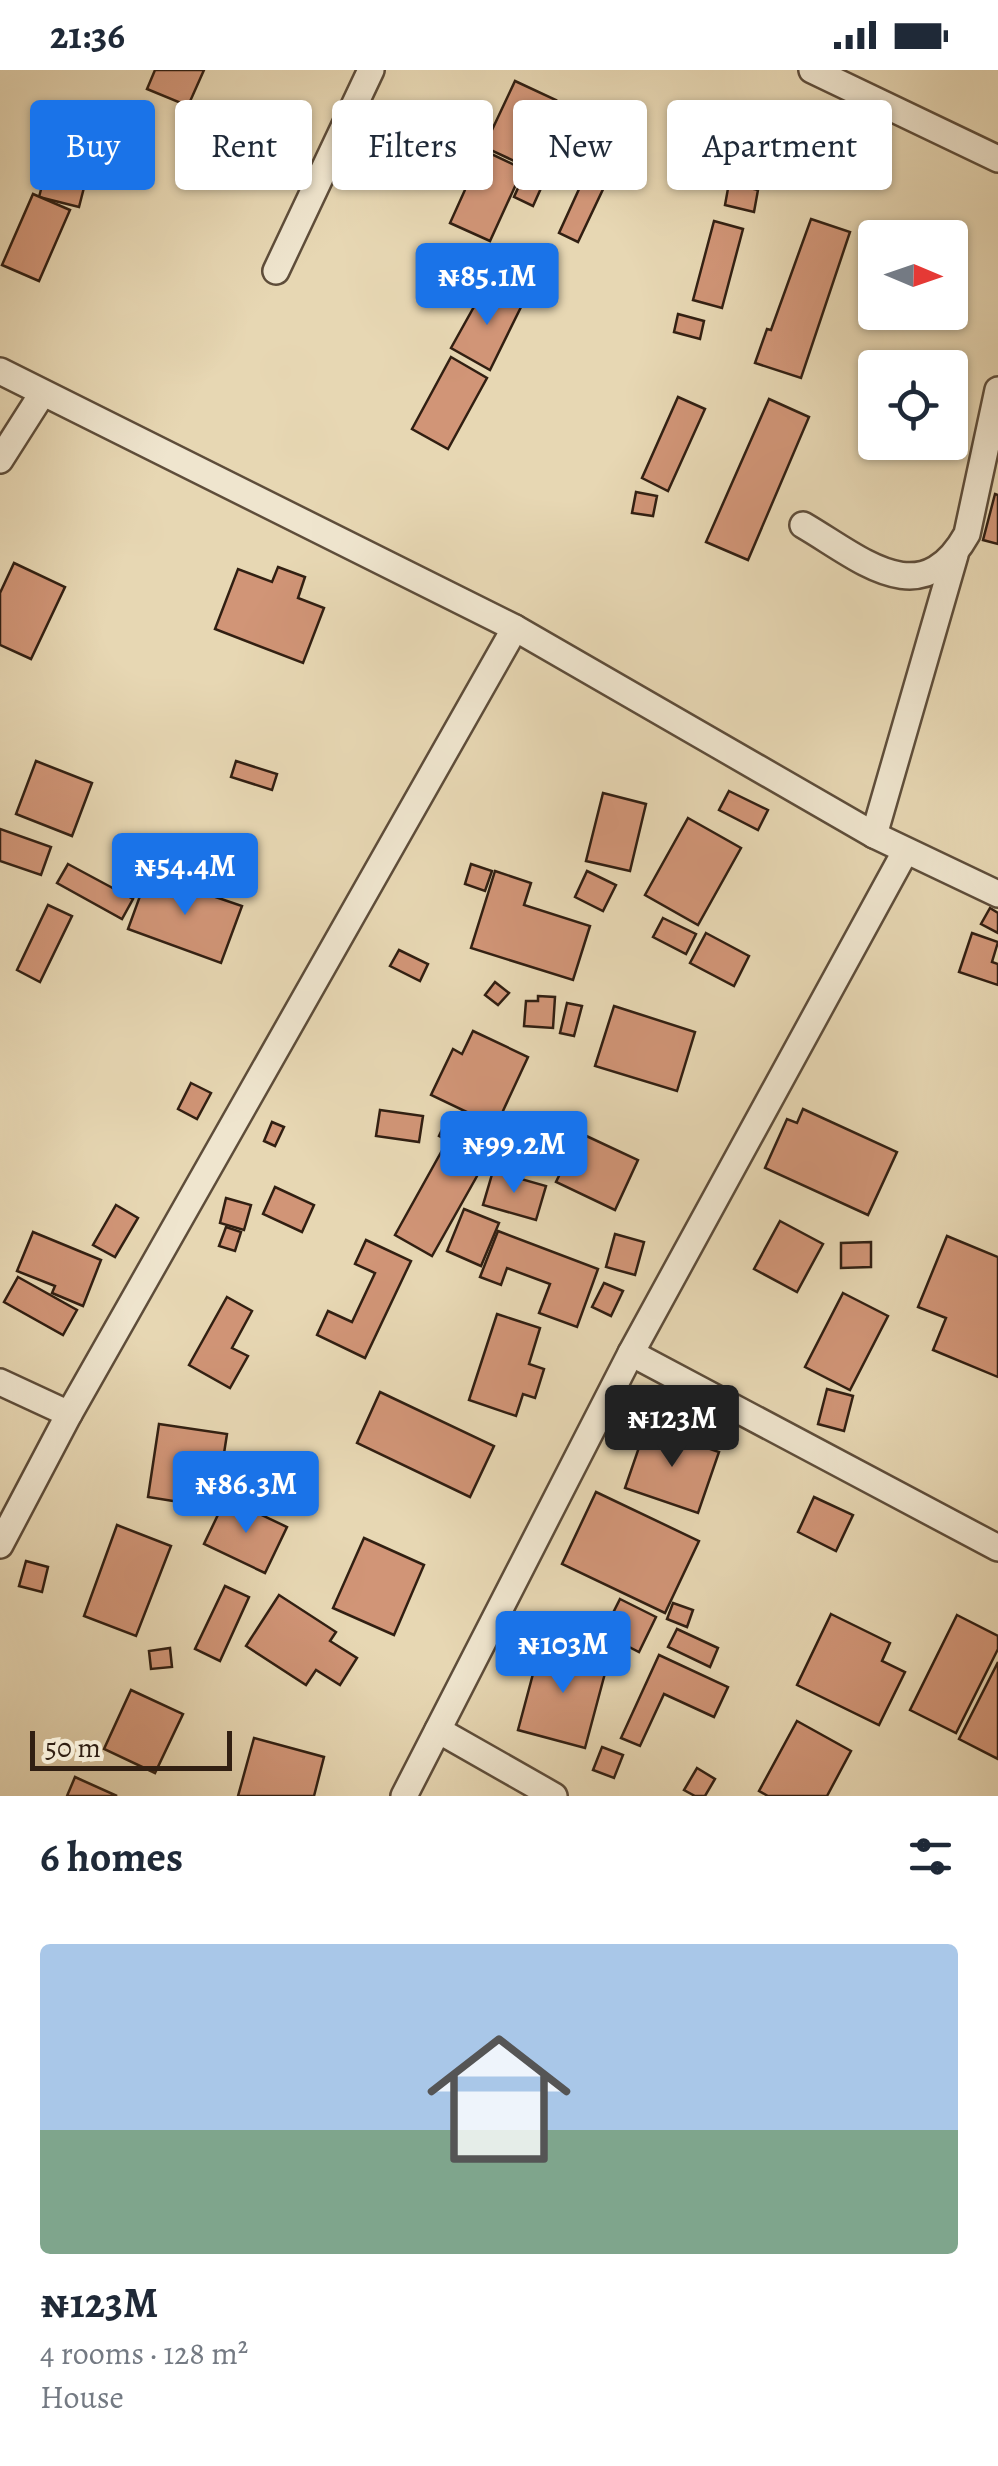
<!DOCTYPE html>
<html lang="en">
<head>
<meta charset="utf-8">
<style>
  body { margin:0; font-family:Alegreya,serif; background:#f2f2f3; color:#1f2937; height:100vh; display:flex; flex-direction:column; font-size:38px; white-space:nowrap }
  * { box-sizing:border-box; margin:0 }
  p { font-size:32px; color:#747a83 }
  .icon { flex:none; width:55px; height:55px; fill:none; stroke:currentColor; stroke-width:2; stroke-linecap:round; stroke-linejoin:round }
  .map { position:relative; height:1726px; overflow:hidden }
  .details { display:flex; flex-direction:column; background:#fff; flex:1 }
  .details>* { flex:none }
  .hud { position:absolute; left:30px; top:30px; width:940px; height:90px; display:flex; gap:20px }
  .needle { width:65px; rotate:92deg }
  .controls { position:absolute; left:858px; top:150px; display:grid; gap:20px }
  .controls a { display:grid; place-items:center; width:110px; height:110px; border-radius:10px; background:#fff; box-shadow:0 2px 8px #0004; font-size:50px }
  .scale { position:absolute; left:30px; bottom:25px; width:202px; box-sizing:border-box; padding-left:10px; border:5px solid #311f12; border-top:0; font-size:28px; line-height:35px; white-space:nowrap; color:#311f12; -webkit-text-stroke:8px #efe5ce; paint-order:stroke }
  .price { position:absolute; translate:-50% -85px; padding:0 22px; border-radius:10px; background:#1a73e8; color:#fff; font-size:32px; line-height:65px; filter:drop-shadow(0 2px 5px #0008) }
  .price::after { content:''; position:absolute; left:50%; top:60px; width:30px; height:22px; margin-left:-15px; background:inherit; clip-path:polygon(0 0,100% 0,50% 100%) }
  .price.selected { background:#222; color:#fff }
  ul { padding:0; list-style:none }
  li { display:grid; align-content:center; gap:20px; height:530px; padding:0 40px }
  li+li { border-top:2px solid #e0e1e3 }
  li span { display:grid; place-items:center; height:310px; border-radius:10px; color:#555 }
  li>.icon { margin-inline-start:auto }
  span .icon { width:180px; height:180px; fill:#fffc; stroke-width:1 }
  li b { font-size:42px }
  h2 { display:flex; justify-content:space-between; align-items:center; height:120px; padding:0 40px; font-size:42px }
  .chip { padding:0 35px; border-radius:10px; background:#fff; box-shadow:0 2px 8px #0004; font-size:35px; line-height:90px }
  .chip.selected { background:#1a73e8; color:#fff }
  .status { display:flex; justify-content:space-between; align-items:center; height:70px; padding:0 50px; background:#fff; direction:ltr }
  .status svg { height:28px; fill:currentColor }
  .map>svg:first-child { display:block }
  .building { fill:#d19577; stroke:#311f12; stroke-width:2.5 }
  .lines { fill:none; stroke-linecap:round; stroke-linejoin:round }
  .street-casing { stroke:#5e4d3a; stroke-width:30 }
  .street { stroke:#efe5ce; stroke-width:25 }
</style>
</head>
<body>
<div class="status"><b>21:36</b><svg viewBox="0 0 49 12"><path d="M0 12V9h3v3zM5 12V6h3v6zM10 12V3h3v9zM15 12V0h3v12zM26 1h20v11H26zM47 4h2v5h-2z"/></svg></div>
<div class="map">
<svg width="998" height="1726" viewBox="0 0 998 1726">
  <rect width="100%" height="100%" fill="#e7d7b3"/>
  <filter id="stains"><feTurbulence type="fractalNoise" baseFrequency=".002" numOctaves="4"/><feColorMatrix values="0 0 0 0 .2 0 0 0 0 .09 0 0 0 0 .02 0 0 0 .5 -.17"/></filter>
  <radialGradient id="worn" r=".72"><stop offset=".6" stop-color="#630" stop-opacity="0"/><stop offset="1" stop-color="#630" stop-opacity=".3"/></radialGradient>
  <!-- building -->
  <g class="building">
    <path d="M155,0H204L188,36L147,19Z"/>
    <path d="M515,11L556,30L523,95L484,77Z"/>
    <path d="M59,52L98,63L79,137L39,127Z"/>
    <path d="M483,80L523,99L490,171L450,153Z"/>
    <path d="M527,98L546,107L533,136L514,127Z"/>
    <path d="M585,106L605,115L578,172L559,163Z"/>
    <path d="M729,113L758,120L754,142L725,135Z"/>
    <path d="M33,124L70,140L39,211L2,195Z"/>
    <path d="M811,149L850,162L801,308L755,293L767,259L771,260Z"/>
    <path d="M714,151L743,159L722,238L693,230Z"/>
    <path d="M485,217L521,237L490,300L451,278Z"/>
    <path d="M678,244L704,251L700,269L674,262Z"/>
    <path d="M451,287L487,308L448,379L412,359Z"/>
    <path d="M678,327L705,339L668,421L642,408Z"/>
    <path d="M769,329L809,347L748,490L706,472Z"/>
    <path d="M636,422L657,426L653,446L632,443Z"/>
    <path d="M995,424L998,425V474L983,470Z"/>
    <path d="M14,493L65,517L31,589L0,575V523Z"/>
    <path d="M278,497L305,507L298,528L324,538L303,593L215,559L238,499L272,512Z"/>
    <path d="M36,691L92,713L72,766L16,744Z"/>
    <path d="M236,691L277,704L272,720L231,707Z"/>
    <path d="M729,721L768,740L758,760L719,740Z"/>
    <path d="M603,723L646,734L630,801L586,791Z"/>
    <path d="M688,748L741,778L698,855L645,825Z"/>
    <path d="M0,759L51,777L41,805L0,791Z"/>
    <path d="M68,794L133,829L122,849L57,813Z"/>
    <path d="M471,794L492,801L485,821L465,814Z"/>
    <path d="M495,801L531,813L524,835L590,856L573,910L471,878Z"/>
    <path d="M587,801L616,815L603,841L575,827Z"/>
    <path d="M148,804L242,836L221,893L128,859Z"/>
    <path d="M48,835L72,846L40,912L17,900Z"/>
    <path d="M990,838L998,843V863L981,854Z"/>
    <path d="M663,848L696,864L686,884L653,867Z"/>
    <path d="M706,863L749,886L734,916L690,893Z"/>
    <path d="M972,863L998,872L992,892L998,894V915L959,902Z"/>
    <path d="M399,880L428,894L420,911L390,896Z"/>
    <path d="M495,912L509,923L498,935L485,925Z"/>
    <path d="M538,926L555,927L553,958L524,956L526,931H538Z"/>
    <path d="M567,933L582,936L574,966L560,963Z"/>
    <path d="M614,936L695,962L677,1021L595,996Z"/>
    <path d="M473,961L528,987L496,1056L431,1025L453,979L462,984Z"/>
    <path d="M191,1013L211,1023L197,1049L178,1039Z"/>
    <path d="M803,1039L897,1082L868,1145L765,1098L787,1049L797,1053Z"/>
    <path d="M380,1040L423,1046L419,1072L376,1066Z"/>
    <path d="M449,1045L495,1069L484,1090L439,1066Z"/>
    <path d="M525,1045L560,1061L541,1102L507,1086Z"/>
    <path d="M272,1052L284,1057L275,1076L264,1071Z"/>
    <path d="M580,1063L638,1090L615,1140L556,1112Z"/>
    <path d="M444,1077L481,1099L432,1186L395,1165Z"/>
    <path d="M493,1101L546,1116L536,1150L483,1135Z"/>
    <path d="M275,1117L314,1135L302,1162L263,1144Z"/>
    <path d="M226,1128L251,1135L244,1160L220,1153Z"/>
    <path d="M116,1135L138,1148L115,1187L93,1175Z"/>
    <path d="M464,1139L499,1153L481,1196L447,1181Z"/>
    <path d="M780,1151L823,1174L797,1222L754,1199Z"/>
    <path d="M226,1157L241,1162L235,1181L219,1176Z"/>
    <path d="M498,1161L598,1199L577,1257L539,1243L550,1214L507,1198L501,1215L480,1207Z"/>
    <path d="M33,1162L101,1190L83,1236L52,1223L55,1216L17,1201Z"/>
    <path d="M615,1164L644,1172L635,1205L606,1197Z"/>
    <path d="M947,1166L998,1187V1307L933,1280L946,1248L918,1237Z"/>
    <path d="M366,1170L411,1191L365,1288L317,1265L328,1241L352,1252L375,1203L355,1194Z"/>
    <path d="M871,1172V1197L841,1198V1173Z"/>
    <path d="M18,1207L77,1240L63,1265L4,1232Z"/>
    <path d="M604,1213L623,1221L611,1246L592,1237Z"/>
    <path d="M843,1223L888,1246L850,1320L805,1297Z"/>
    <path d="M227,1227L252,1241L232,1278L248,1286L230,1318L189,1295Z"/>
    <path d="M497,1244L540,1258L529,1294L544,1299L535,1328L523,1324L516,1346L469,1330Z"/>
    <path d="M827,1319L853,1326L844,1361L818,1354Z"/>
    <path d="M380,1322L494,1376L470,1427L357,1373Z"/>
    <path d="M159,1354L227,1364L218,1422L195,1418L192,1434L148,1427Z"/>
    <path d="M646,1357L719,1382L698,1443L625,1418Z"/>
    <path d="M274,1387L301,1394L298,1405L271,1398Z"/>
    <path d="M596,1422L699,1471L665,1543L562,1494Z"/>
    <path d="M814,1427L853,1445L836,1481L798,1462Z"/>
    <path d="M226,1428L287,1457L265,1503L204,1474Z"/>
    <path d="M117,1455L171,1476L136,1566L84,1546Z"/>
    <path d="M364,1468L424,1495L394,1565L333,1538Z"/>
    <path d="M26,1491L48,1497L42,1522L19,1516Z"/>
    <path d="M225,1516L249,1527L220,1591L195,1579Z"/>
    <path d="M279,1525L336,1562L330,1571L357,1588L340,1615L316,1600L306,1615L246,1576Z"/>
    <path d="M620,1529L656,1547L639,1582L625,1575L618,1588L596,1577Z"/>
    <path d="M673,1533L693,1540L687,1557L667,1549Z"/>
    <path d="M831,1544L890,1573L882,1591L905,1602L879,1655L797,1615Z"/>
    <path d="M957,1545L998,1566V1579L956,1663L910,1640Z"/>
    <path d="M677,1559L718,1578L710,1597L668,1577Z"/>
    <path d="M541,1574L608,1592L585,1678L518,1660Z"/>
    <path d="M170,1578L172,1597L151,1599L149,1581Z"/>
    <path d="M659,1585L728,1617L714,1647L664,1624L640,1676L621,1668Z"/>
    <path d="M998,1592V1689L959,1669Z"/>
    <path d="M131,1620L183,1644L155,1703L104,1679Z"/>
    <path d="M797,1651L851,1681L827,1726H768L759,1721Z"/>
    <path d="M254,1668L324,1687L314,1726H238Z"/>
    <path d="M602,1677L623,1685L614,1708L593,1700Z"/>
    <path d="M697,1698L715,1709L705,1726H695L684,1720Z"/>
    <path d="M75,1707L117,1726H67Z"/>
  </g>
  <g class="lines">
    <!-- street casing -->
    <g class="street-casing">
      <g id="street">
        <path d="M812,0L998,89"/>
        <path d="M276,201L371,0"/>
        <path d="M0,301L515,558L874,765L998,824"/>
        <path d="M0,390L42,324"/>
        <path d="M803,455C860,488 921,546 967,464L998,320"/>
        <path d="M874,765L955,485"/>
        <path d="M631,1283L998,1478"/>
        <path d="M0,1312L69,1344"/>
        <path d="M0,1475L69,1344L515,558"/>
        <path d="M438,1660L554,1726"/>
        <path d="M404,1726L631,1283L905,782"/>
      </g>
    </g>
    <!-- street -->
    <use href="#street" class="street"/>
  </g>
  <rect width="100%" height="100%" filter="url(#stains)"/>
  <rect width="100%" height="100%" fill="url(#worn)"/>
</svg>
<div class="controls">
<a><svg class="needle" viewBox="-14 -14 28 28"><path d="M0-13l5 13h-10z" fill="#e53935"/><path d="M0 13l5-13h-10z" fill="#747a83"/></svg></a>
<a><svg class="icon" aria-label="locate" viewBox="0 0 24 24"><circle cx="12" cy="12" r="6"/><path d="M12 2v4M12 18v4M2 12h4M18 12h4"/></svg></a>
</div>
<div class="scale">50 m</div>
<b class="price" style="left:487px;top:258px">₦85.1M</b>
<b class="price" style="left:185px;top:848px">₦54.4M</b>
<b class="price" style="left:514px;top:1126px">₦99.2M</b>
<b class="price selected" style="left:672px;top:1400px">₦123M</b>
<b class="price" style="left:246px;top:1466px">₦86.3M</b>
<b class="price" style="left:563px;top:1626px">₦103M</b>
<div class="hud">
<a class="chip selected">Buy</a>
<a class="chip">Rent</a>
<a class="chip">Filters</a>
<a class="chip">New</a>
<a class="chip">Apartment</a>
</div>
</div>
<section class="details">
<h2>6 homes<svg class="icon" aria-label="filters" viewBox="0 0 24 24"><path d="M4 7h16M4 17h16"/><circle cx="9" cy="7" r="2"/><circle cx="15" cy="17" r="2"/></svg></h2>
<ul>
<li><span style="background:linear-gradient(#a9c7e8 60%,#7fa58c 0)"><svg class="icon" aria-label="home" viewBox="0 0 24 24"><path d="M3 11l9-7 9 7M6 9v11h12V9"/></svg></span><div><b>₦123M</b><p>4 rooms · 128 m²</p><p>House</p></div></li>
</ul>
</section>
</body>
</html>
